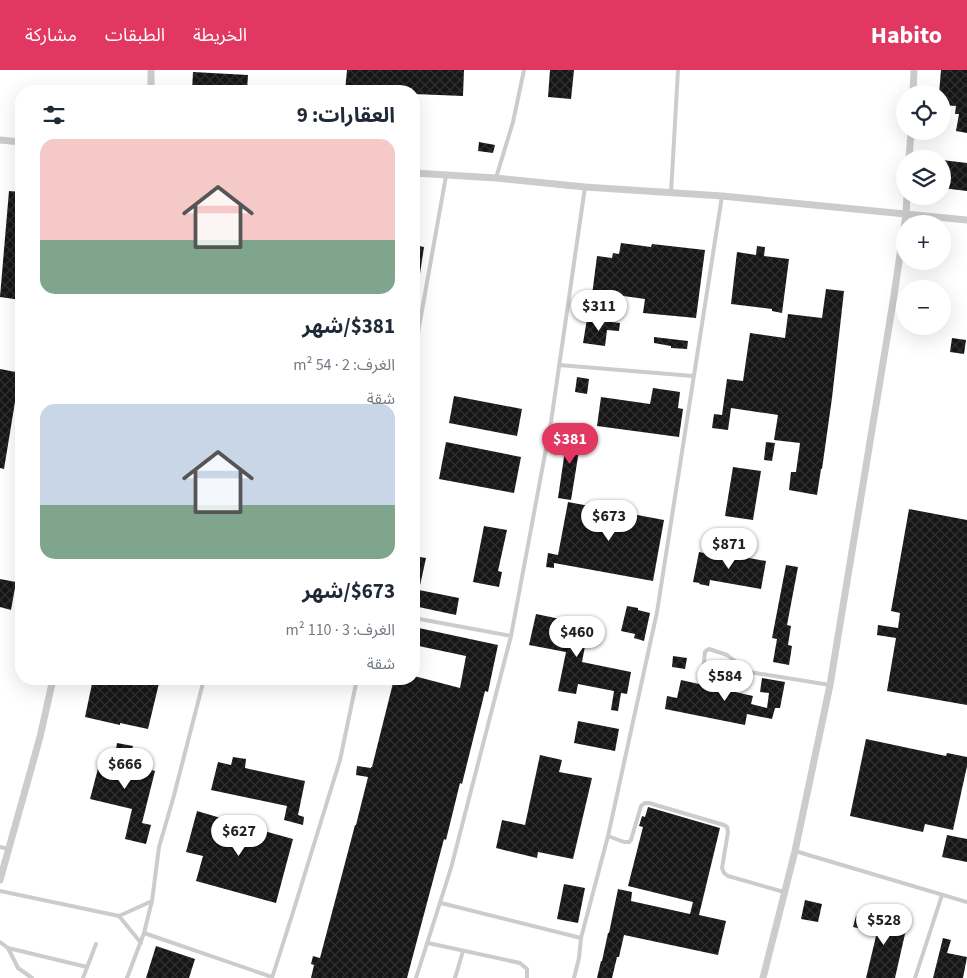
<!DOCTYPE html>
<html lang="ar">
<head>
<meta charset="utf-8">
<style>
  body { margin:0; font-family:"Source Sans 3","Noto Sans Arabic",sans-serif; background:#f6f6f7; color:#1f2937; direction:rtl; height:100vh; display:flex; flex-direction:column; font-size:19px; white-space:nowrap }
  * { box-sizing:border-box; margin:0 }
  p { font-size:16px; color:#747a83 }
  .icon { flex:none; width:28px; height:28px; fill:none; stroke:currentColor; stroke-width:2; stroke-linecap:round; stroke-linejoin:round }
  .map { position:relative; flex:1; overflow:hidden; direction:ltr }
  .drawer { position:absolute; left:15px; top:15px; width:405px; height:600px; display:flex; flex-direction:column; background:#fff; border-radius:20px; box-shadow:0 5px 20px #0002; direction:rtl }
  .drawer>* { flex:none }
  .controls { position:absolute; left:896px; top:15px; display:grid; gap:10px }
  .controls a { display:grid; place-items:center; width:55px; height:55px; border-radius:50%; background:#fff; box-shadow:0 5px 20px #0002; font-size:25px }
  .price { position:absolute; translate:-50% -42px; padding:0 11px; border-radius:18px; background:#fff; color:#222; font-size:16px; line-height:32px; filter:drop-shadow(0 1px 2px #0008) }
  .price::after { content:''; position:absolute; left:50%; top:30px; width:15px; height:11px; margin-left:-8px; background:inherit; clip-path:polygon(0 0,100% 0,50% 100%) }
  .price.current { background:#e13761; color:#fff }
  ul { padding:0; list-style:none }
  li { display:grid; align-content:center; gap:10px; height:265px; padding:0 25px }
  li span { display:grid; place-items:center; height:155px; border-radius:15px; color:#555 }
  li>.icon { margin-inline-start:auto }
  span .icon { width:90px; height:90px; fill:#fffc; stroke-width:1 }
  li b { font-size:21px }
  h2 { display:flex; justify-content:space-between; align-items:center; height:60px; padding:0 25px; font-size:21px }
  header { display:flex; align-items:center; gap:30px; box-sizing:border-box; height:70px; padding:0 25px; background:#e13761; color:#fff }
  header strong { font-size:24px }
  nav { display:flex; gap:28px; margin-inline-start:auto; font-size:18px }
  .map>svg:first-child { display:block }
  .building { fill:url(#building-cross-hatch) }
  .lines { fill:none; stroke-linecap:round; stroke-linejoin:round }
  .lane { stroke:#ccc; stroke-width:4 }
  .street { stroke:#ccc; stroke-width:7 }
</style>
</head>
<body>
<header>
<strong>Habito</strong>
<nav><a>الخريطة</a><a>الطبقات</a><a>مشاركة</a></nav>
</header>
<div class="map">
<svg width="967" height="908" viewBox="0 0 967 908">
  <defs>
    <pattern id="building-cross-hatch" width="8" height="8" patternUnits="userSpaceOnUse" patternTransform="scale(1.25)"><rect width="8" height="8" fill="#161616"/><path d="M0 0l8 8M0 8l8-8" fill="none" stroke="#303030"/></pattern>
  </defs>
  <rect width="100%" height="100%" fill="#fff"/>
  <!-- building -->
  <g class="building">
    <path d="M347,0H464L463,26L414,24V21H345Z"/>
    <path d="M550,0H574L571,29L548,27Z"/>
    <path d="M941,0H967V63L956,61L959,44H955L956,36L942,35V24H939Z"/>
    <path d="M193,2L248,5L247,21H192Z"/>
    <path d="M479,72L495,75L493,83L478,81Z"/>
    <path d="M942,90L967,93V121L942,118Z"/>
    <path d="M9,121L21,122V230L0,227Z"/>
    <path d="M621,173L651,177L652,174L705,180L696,248L643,243L645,229L609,224L607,235L591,233L597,186L612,188L613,183L619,184Z"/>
    <path d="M414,175L424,177L418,217L414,216Z"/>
    <path d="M757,176L765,177L764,186L789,189L782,243L772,241V239L731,234L737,182L756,185Z"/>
    <path d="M826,219L844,221L832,328L822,399H821L817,425L789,420L791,402H796L800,373L774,370L778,345L731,338L728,360L712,358L714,344L722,345L727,309L743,311L750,263L785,268L788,244L822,248Z"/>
    <path d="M587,249L620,253L619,261L607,260L605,276L583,273Z"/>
    <path d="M654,267L688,271L687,279L671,278V276L654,273Z"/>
    <path d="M952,268L966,270L964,284L950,282Z"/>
    <path d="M0,299L21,303V334L15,332L4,399L0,398Z"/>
    <path d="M577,307L589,309L587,324L575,322Z"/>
    <path d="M653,318L680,322L678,338L683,339L679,367L597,356L601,327L650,334Z"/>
    <path d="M454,326L522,339L517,366L449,353Z"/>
    <path d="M568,360L582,362L571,430L558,428Z"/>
    <path d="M446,372L521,387L514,423L439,409Z"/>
    <path d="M766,372L775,373L772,391L764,390Z"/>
    <path d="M733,397L761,401L753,450L725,446Z"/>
    <path d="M568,432L664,450L653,511L554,493V498L546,497L548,483L558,485Z"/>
    <path d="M909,439L967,450V635L887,621L896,568L877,565L878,555L898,558L900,543L891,541Z"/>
    <path d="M484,456L507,460L498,501L502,502L499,517L473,512Z"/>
    <path d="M704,480L766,491L761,519L710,510L709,516L699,514L700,513L693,512L699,482L704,483Z"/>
    <path d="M414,486L426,488L419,520L459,528L456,545L414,536Z"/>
    <path d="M786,495L798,497L787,555L791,556L788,575L792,576L789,595L773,592L777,569L772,568Z"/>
    <path d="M0,509L16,512L11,540L0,537Z"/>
    <path d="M627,536L638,538V540L650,543L644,571L634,568L635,564L621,561Z"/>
    <path d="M536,544L589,555L582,592L631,602L627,624L621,623L618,641L611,640L614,621L578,614L576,624L558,621L566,582L529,575Z"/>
    <path d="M414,557L498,575L488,622L485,621L462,714L460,713L446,770L444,769L407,908H311L314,895L311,894L313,886L320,888L355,755H356L368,707L356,705L357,696L371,698V697H372L394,609H414V606L460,618L466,586L414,575Z"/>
    <path d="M673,586L687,588L685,599L672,597Z"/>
    <path d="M762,608L785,612L780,638H775L772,649L747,644L745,655L665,639L667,626L677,628L681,610L753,626L751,634L767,638L769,623L760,622Z"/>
    <path d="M93,609H160L148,659L120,653V655L85,647Z"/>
    <path d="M578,651L619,659L615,681L574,673Z"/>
    <path d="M866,669L946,686L947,683L967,687V696L953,760L925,754L923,762L850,746Z"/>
    <path d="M117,673L133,676L129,694L155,701L142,753L151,755L146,774L125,769L132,739L90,729L101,687L114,691Z"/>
    <path d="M540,685L562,690L559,702L592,708L573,789L538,782L537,788L496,778L502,750L525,755Z"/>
    <path d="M233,687L246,689L245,698L305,711L298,745L304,747L303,755L284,750L287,736L211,720L218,692L231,695Z"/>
    <path d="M648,737L720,758L699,845L726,851L718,885L624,865L619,887H617L612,908H597L601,891H602L608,863H609L618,819L632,822L631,831L690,844L693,832L628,816L643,757L639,756L642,746L645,747Z"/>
    <path d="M197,741L231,751V752L293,769L276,833L196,811L203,786L186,782Z"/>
    <path d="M947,765L967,769V792L942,787Z"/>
    <path d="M564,814L585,818L578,853L557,849Z"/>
    <path d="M805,830L822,834L818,852L801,849Z"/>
    <path d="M856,846L879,850L880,849L907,855L895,908H866L877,862L853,857Z"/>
    <path d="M943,868L951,870L947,883L967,887L963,908H933Z"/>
    <path d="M156,876L195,889L189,908H146Z"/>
  </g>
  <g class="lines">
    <!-- lane -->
    <g class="lane">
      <path d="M496,108L513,52L524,0"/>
      <path d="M671,123L678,0"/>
      <path d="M414,285L446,106"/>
      <path d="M559,295L693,306"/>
      <path d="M414,548L511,566"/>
      <path d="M749,602L727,585L709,579L707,580L705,582L703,601L704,603L709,607L724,606L749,602L830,615"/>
      <path d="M608,766L624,772H629L631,770L641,736L645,733H649L724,755L727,757L728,762L722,798L724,803L728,806L784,822"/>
      <path d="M0,777L9,779"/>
      <path d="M795,781L967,832"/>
      <path d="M0,821L119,846L152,831"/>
      <path d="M441,833L581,868"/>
      <path d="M119,846L141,873"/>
      <path d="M144,863L272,907"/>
      <path d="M0,872L8,878L87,897"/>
      <path d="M428,873L520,893L527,899V908"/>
      <path d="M8,878L18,898L32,908"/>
      <path d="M83,908L96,874"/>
      <path d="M127,908L144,863L152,831L159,777L173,729L204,609"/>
      <path d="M272,908L294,839L340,690L357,609"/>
      <path d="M416,908L451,798L511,566L551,352L585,117"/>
      <path d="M455,908L463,881"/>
      <path d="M574,908L579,888L581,868L608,766L657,542L722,126"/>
      <path d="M915,908L942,825"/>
    </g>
    <!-- street -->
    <g class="street">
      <path d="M151,21V0"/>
      <path d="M913,24L914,0"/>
      <path d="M0,70L21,72"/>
      <path d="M909,89L911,61"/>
      <path d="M414,103L496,108L585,117L722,126L967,150"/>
      <path d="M0,810L40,667L53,609"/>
      <path d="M763,908L795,781L830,615L893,232L906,144L907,126"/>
    </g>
  </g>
</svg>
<div class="controls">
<a><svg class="icon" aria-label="locate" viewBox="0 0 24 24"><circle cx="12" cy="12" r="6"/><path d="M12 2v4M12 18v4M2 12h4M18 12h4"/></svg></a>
<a><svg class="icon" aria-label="layers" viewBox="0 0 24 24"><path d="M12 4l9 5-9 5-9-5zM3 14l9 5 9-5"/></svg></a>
<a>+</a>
<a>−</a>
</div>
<b class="price" style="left:599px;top:262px">$311</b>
<b class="price current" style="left:570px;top:395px">$381</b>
<b class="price" style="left:609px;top:472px">$673</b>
<b class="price" style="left:729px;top:500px">$871</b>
<b class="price" style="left:577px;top:588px">$460</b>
<b class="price" style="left:725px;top:632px">$584</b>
<b class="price" style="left:125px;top:720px">$666</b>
<b class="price" style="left:239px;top:787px">$627</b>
<b class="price" style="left:884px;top:876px">$528</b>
<section class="drawer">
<h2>العقارات: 9<svg class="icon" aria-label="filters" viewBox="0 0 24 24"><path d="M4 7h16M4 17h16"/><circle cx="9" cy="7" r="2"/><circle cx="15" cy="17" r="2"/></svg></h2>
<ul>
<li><span style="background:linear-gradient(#f6c9c9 65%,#7fa58c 0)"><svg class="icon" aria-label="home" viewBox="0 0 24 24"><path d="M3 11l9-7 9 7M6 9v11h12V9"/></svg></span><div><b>$381/شهر</b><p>الغرف: 2 · 54 m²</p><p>شقة</p></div></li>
<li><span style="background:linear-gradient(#c9d6e8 65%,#7fa58c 0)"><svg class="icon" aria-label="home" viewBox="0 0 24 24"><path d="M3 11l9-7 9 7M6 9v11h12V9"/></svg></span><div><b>$673/شهر</b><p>الغرف: 3 · 110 m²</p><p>شقة</p></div></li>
</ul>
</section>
</div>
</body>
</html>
